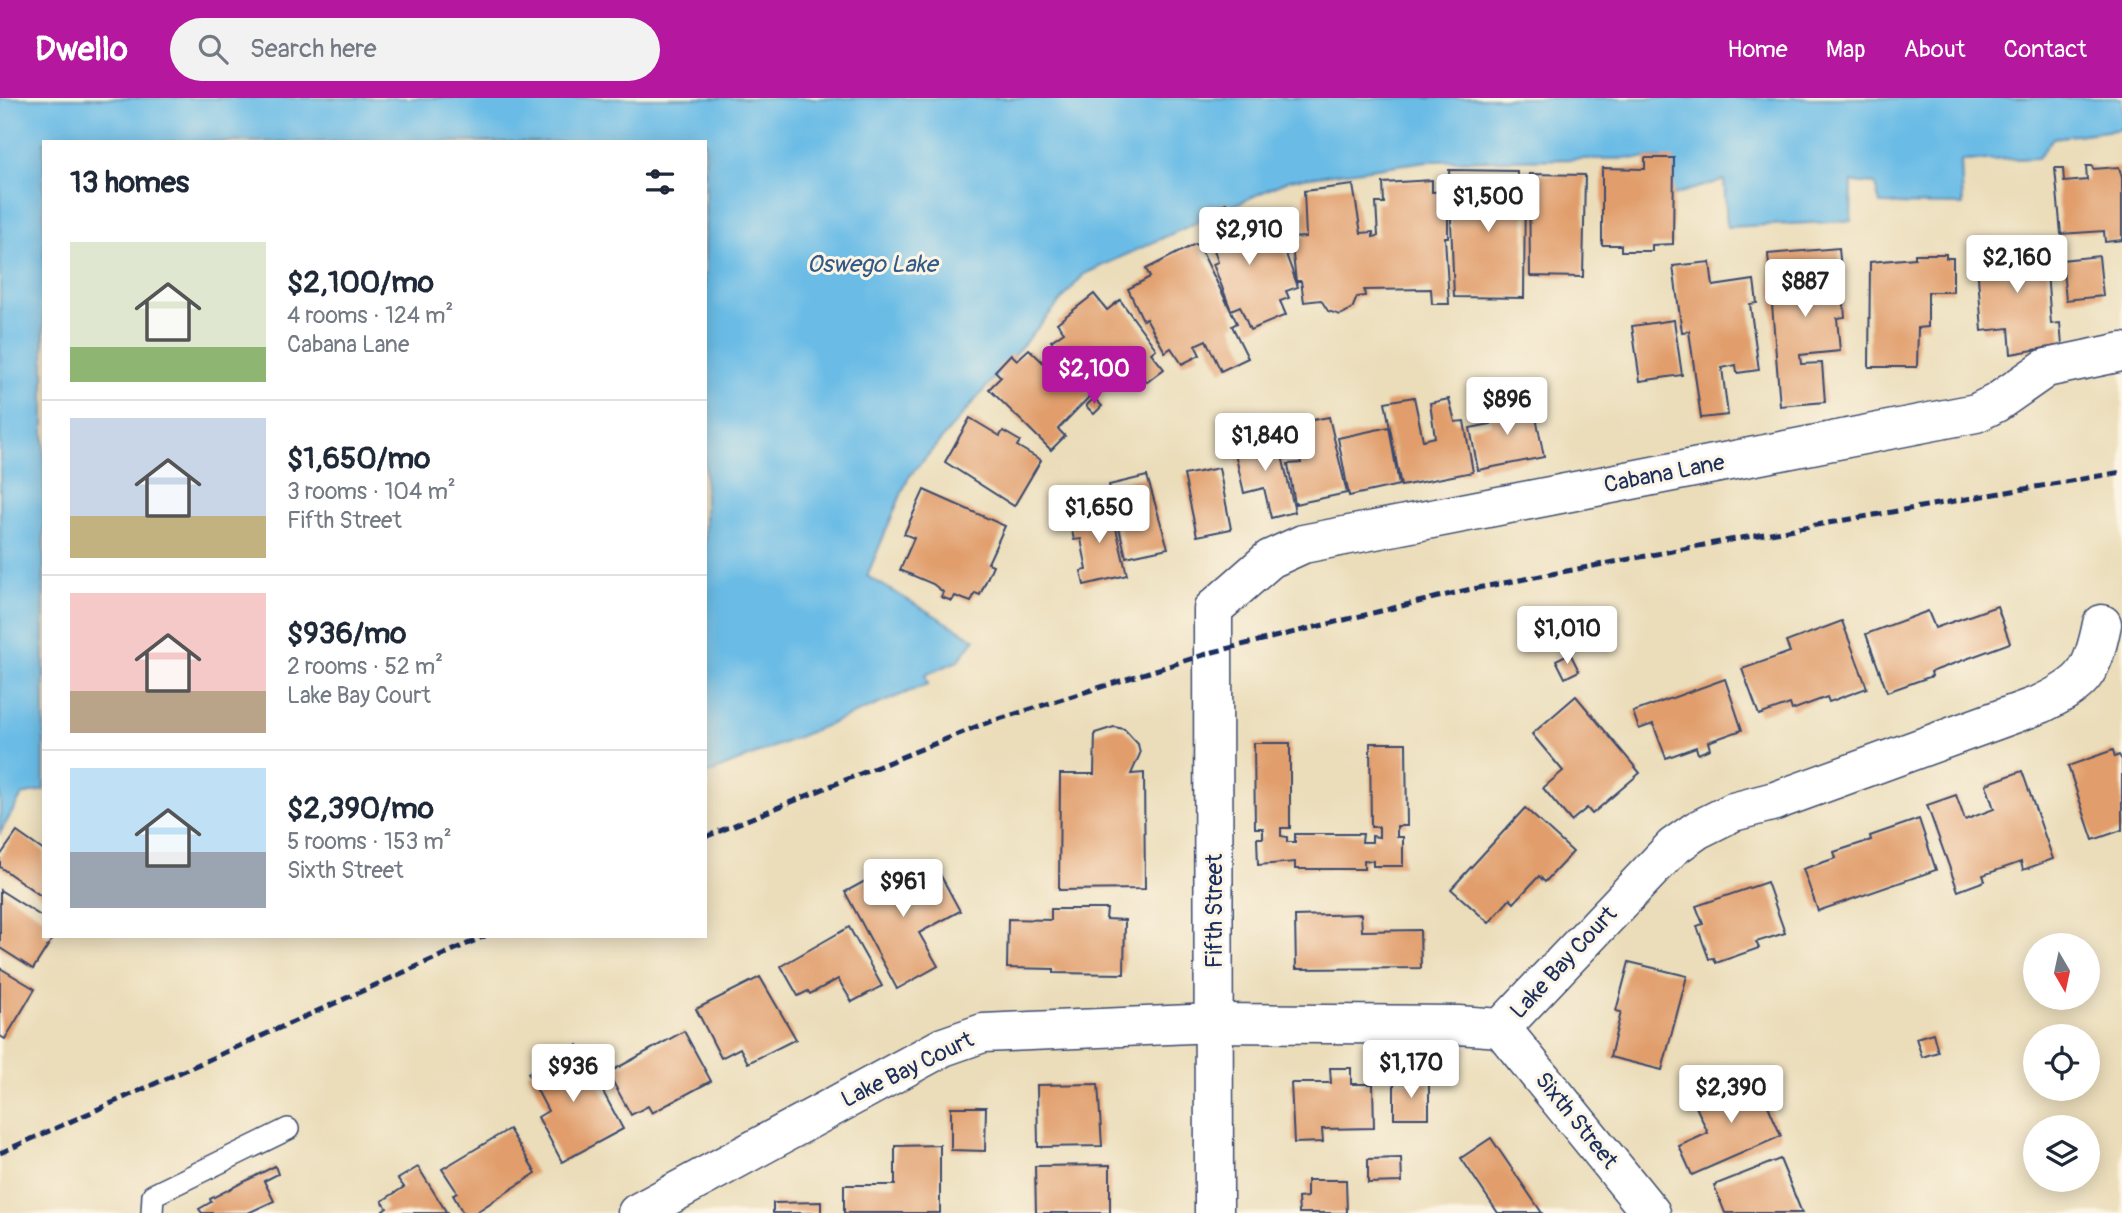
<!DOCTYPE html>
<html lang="en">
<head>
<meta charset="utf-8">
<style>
  body { margin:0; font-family:Pangolin,sans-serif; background:#f2f2f3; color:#1f2937; height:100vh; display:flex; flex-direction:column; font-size:26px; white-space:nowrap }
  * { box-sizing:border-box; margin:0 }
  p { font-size:23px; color:#747a83 }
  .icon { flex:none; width:38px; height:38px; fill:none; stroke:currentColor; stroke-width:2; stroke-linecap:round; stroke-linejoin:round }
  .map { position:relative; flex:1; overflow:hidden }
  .panel { position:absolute; left:42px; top:42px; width:665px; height:798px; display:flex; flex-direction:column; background:#fff; border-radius:0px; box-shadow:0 4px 18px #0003 }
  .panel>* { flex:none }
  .needle { width:46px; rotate:171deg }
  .controls { position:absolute; left:2023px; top:835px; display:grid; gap:14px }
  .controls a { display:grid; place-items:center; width:77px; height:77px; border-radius:50%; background:#fff; box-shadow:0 4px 18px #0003; font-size:35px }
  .price { position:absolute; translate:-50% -60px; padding:0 16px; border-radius:7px; background:#fff; color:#222; font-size:23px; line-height:46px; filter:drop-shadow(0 2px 4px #0008) }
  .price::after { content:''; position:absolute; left:50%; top:42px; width:21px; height:16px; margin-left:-10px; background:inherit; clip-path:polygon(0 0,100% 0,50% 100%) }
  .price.on { background:#b5179e; color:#fff }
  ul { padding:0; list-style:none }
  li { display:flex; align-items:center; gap:21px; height:175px; padding:0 28px }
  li+li { border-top:2px solid #e0e1e3 }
  li span { display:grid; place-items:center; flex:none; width:196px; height:140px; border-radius:0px; color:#555 }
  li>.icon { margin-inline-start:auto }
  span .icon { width:84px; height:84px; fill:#fffc; stroke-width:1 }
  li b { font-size:30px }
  h2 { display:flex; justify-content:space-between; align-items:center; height:84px; padding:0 28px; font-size:30px }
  header { display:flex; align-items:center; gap:42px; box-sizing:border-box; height:98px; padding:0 35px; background:#b5179e; color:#fff }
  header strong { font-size:33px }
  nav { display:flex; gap:38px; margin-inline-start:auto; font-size:24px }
  .search { width:490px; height:63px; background:#f2f2f3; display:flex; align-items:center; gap:18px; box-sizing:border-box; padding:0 24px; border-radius:38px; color:#747a83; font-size:26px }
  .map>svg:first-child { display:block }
  .water { fill:#6abce6; stroke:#4276a2; stroke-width:2 }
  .building { fill:#e19e6c }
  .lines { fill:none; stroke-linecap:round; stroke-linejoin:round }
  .service-casing { stroke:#3a496c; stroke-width:24 }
  .minor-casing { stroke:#3a496c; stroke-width:41 }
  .service { stroke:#fff; stroke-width:21 }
  .minor { stroke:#fff; stroke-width:38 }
  .rail { stroke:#1b2f5e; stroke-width:5; stroke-dasharray:10 5; stroke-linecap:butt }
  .labels { text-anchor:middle; stroke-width:6; stroke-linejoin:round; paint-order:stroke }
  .street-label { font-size:23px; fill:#1b2f5e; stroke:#fcf5e5 }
  .water-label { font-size:24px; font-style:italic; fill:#335987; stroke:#fcf5e5 }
</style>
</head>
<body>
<header>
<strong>Dwello</strong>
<div class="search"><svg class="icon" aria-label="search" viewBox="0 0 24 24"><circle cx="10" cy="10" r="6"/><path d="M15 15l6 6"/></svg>Search here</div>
<nav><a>Home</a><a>Map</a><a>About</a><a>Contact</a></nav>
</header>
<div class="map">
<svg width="2122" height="1115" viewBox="0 0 2122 1115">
  <rect width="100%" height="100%" fill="#fcf5e5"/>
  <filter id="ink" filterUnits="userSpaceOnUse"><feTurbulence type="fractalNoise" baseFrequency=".0143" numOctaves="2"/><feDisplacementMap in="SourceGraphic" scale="14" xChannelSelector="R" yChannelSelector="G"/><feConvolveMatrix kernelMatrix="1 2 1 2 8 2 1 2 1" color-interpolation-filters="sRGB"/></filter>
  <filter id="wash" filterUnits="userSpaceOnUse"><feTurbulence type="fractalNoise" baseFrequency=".00686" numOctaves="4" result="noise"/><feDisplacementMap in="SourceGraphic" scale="28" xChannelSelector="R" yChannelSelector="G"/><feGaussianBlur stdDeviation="1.57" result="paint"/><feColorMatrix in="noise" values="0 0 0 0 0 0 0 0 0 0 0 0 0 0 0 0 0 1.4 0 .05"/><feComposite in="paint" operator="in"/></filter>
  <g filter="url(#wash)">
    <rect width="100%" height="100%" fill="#ebddba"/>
    <!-- water -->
    <path class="water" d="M0,0H2122V31L2053,40L2038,60L1961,63L1963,107L1880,106L1875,86L1852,84L1851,123L1727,129L1724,82L1673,97L1668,60L1427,63L1289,82L1084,176L908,380L867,478L975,541L958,563L925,577L928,586L705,677V44H44V692L22,697L0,735Z"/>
    <g id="blocks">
      <!-- building -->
      <g class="building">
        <path d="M1645,60H1674L1673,146L1652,147V153H1621V147H1602V70L1645,71Z"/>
        <path d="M2086,68H2092L2093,71L2119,69L2122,80V142L2105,144L2104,133L2061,136L2055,70H2063L2064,84L2087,82Z"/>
        <path d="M1449,72L1517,73V88L1525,87L1524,200L1454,199Z"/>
        <path d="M1529,76L1585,77L1583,179L1530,178Z"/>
        <path d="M1432,82V94L1448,93V139H1445L1449,206H1432L1431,191L1364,192L1365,198L1357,199L1352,211L1340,217L1328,213L1321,202L1304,204L1301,183H1296L1291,140L1306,139L1304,93L1353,87L1361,135L1373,134V139L1378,138L1376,105H1384L1383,85Z"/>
        <path d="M1226,105L1235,126L1258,117L1272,152L1283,148L1298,189L1286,193L1289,200L1280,203L1286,217L1250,232L1240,208L1231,212L1213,166L1218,164L1202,114Z"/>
        <path d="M2026,143L2027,148L2045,147L2051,226L2060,225L2062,247L2011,256L2009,230L1982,233L1976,152L1995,150L1994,146Z"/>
        <path d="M1195,146L1199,148L1237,225L1232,228L1248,260L1221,273L1206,242L1195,247L1200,257L1182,266L1171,250L1165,254L1146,220L1143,222L1128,191L1150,179L1146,171Z"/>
        <path d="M1839,150L1845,219L1837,220L1840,253L1800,257L1801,266L1822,265L1825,304L1780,308L1768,156Z"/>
        <path d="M1915,156H1946V160H1953V194H1928V229L1918,230L1917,269H1869L1870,164L1915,160Z"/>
        <path d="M2099,158L2103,198L2066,202L2062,162Z"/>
        <path d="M1710,164L1713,188L1754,182L1757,205L1750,206L1759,272L1737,275L1736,267L1722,270L1728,317L1701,320L1689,233L1682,234L1673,168Z"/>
        <path d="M1094,196L1107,212L1120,202L1156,251L1151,255L1164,271L1147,284L1135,268L1097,297L1051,243L1064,234L1057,225Z"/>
        <path d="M1674,222L1682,277L1640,283L1632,228Z"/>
        <path d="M1029,251L1059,280L1067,273L1091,297L1058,331L1065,338L1051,352L989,291L1001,279L995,273L1011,256L1017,262Z"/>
        <path d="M1414,299L1423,342L1435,339L1430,305L1449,301L1455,324L1464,323L1473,374L1401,388L1385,304Z"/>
        <path d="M1094,300L1102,308L1094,316L1086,308Z"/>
        <path d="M1523,302L1527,321L1536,319L1544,359L1478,372L1470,330L1491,326L1488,309Z"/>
        <path d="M1329,319L1347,395L1295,406L1288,366L1301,365L1292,326Z"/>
        <path d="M970,320L1000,338L1003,333L1020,343L1017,348L1041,362L1014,408L945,364Z"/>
        <path d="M1389,329L1399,387L1349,398L1338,340Z"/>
        <path d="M1277,336L1295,414L1271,420L1264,390L1244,395L1233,346Z"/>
        <path d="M1219,370L1231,431L1197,438L1184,377Z"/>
        <path d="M1147,378L1168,450L1126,459L1109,387Z"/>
        <path d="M924,392L1005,428L988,465L993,467L980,497L975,495L971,504L955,498L952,503L941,499L943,494L933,486L900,472L914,440L904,436Z"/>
        <path d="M1111,409L1127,477L1084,487L1081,473L1087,472L1081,441L1074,442L1069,419Z"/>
        <path d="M1997,508L2010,545L1931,574L1932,578L1887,594L1866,536L1928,513L1935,530Z"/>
        <path d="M1842,523L1867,590L1829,604L1827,599L1792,612L1790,606L1759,617L1742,571L1790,554L1786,544Z"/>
        <path d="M1570,555L1579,573L1565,580L1556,562Z"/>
        <path d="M1725,581L1742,632L1708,644L1710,651L1698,656L1696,649L1666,660L1653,626L1639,631L1633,614Z"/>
        <path d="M1576,598L1640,675L1592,716L1587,710L1571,723L1543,690L1563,673L1532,636Z"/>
        <path d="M1114,629L1124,631L1138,646L1140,656L1131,676L1144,675L1145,791L1059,792L1060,676H1094L1095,635Z"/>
        <path d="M1254,645H1290V730H1281V738L1287,739V744H1295V736H1363L1362,744H1372V738L1379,739V729H1371L1370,645H1406L1407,728H1397V739H1403V768H1373V763L1364,762V771H1295V764L1258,767L1257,740H1263V730H1255Z"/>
        <path d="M2113,652L2115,659L2119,657L2122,662V732L2093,742L2068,668Z"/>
        <path d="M2022,673L2053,761L2023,772L2021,764L1983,777L1985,783L1958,793L1927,707L1956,697L1965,722L1994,711L1986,686Z"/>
        <path d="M1525,710L1573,754L1545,784L1539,778L1514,805L1510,801L1489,825L1451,791Z"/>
        <path d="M1919,721L1936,772L1818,813L1803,771L1836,760L1834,754L1871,742L1870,738Z"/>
        <path d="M17,734L44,753V800L0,769V758Z"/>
        <path d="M935,767L960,813L919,835L938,868L897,891L845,794L887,771L896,788Z"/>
        <path d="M1767,784L1785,835L1756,844L1759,850L1716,865L1714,860L1709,861L1697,828L1703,826L1696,808Z"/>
        <path d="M0,792L44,820V838H54L33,871L0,850Z"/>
        <path d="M1051,811H1107L1106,821L1125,822L1124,876L1054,875V871L1007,870L1008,821L1051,822Z"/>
        <path d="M1361,816L1362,833L1420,832L1421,870L1296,871L1295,818Z"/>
        <path d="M849,829L882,888L852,904L838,881L810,896L808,893L798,898L781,868Z"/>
        <path d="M1629,864L1687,878L1662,972L1610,959L1621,914L1616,913Z"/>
        <path d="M0,870L35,891L5,941L0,938Z"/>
        <path d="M760,879L796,941L748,965L740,950L721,960L696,911Z"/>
        <path d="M684,933L711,983L652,1015L648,1008L631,1017L608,975Z"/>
        <path d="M1933,935L1938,954L1922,959L1916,940Z"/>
        <path d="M578,947L623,1031L562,1064L538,1019L548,1013L528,975Z"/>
        <path d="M1330,970H1351V986H1373L1374,1030L1322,1031L1323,1044L1294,1045L1291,985H1331Z"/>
        <path d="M1755,977L1781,1038L1692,1077L1679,1048L1708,1035L1694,1004Z"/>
        <path d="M1394,984L1429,985V1020H1394Z"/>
        <path d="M1098,986L1102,1048L1038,1049L1037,987Z"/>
        <path d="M951,1009H986L985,1053L951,1052Z"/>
        <path d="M509,1031L536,1075L475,1115H463L453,1097L457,1094L442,1071Z"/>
        <path d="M1491,1040L1542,1115H1498L1461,1060Z"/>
        <path d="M940,1047V1115H844V1087H895V1048Z"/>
        <path d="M1401,1060L1402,1084L1368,1085V1061Z"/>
        <path d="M1780,1061L1802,1115H1725L1714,1087Z"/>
        <path d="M1110,1067V1115H1036L1035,1068Z"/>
        <path d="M275,1068L278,1076L264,1083L274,1103L248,1115H202L199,1111L211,1104L210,1101Z"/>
        <path d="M418,1069L447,1115H380L387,1110L382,1103L404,1089L398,1081Z"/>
        <path d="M1307,1082H1346L1347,1115H1299L1298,1100L1307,1099Z"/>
        <path d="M821,1104V1115H773V1105Z"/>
      </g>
    </g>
  </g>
  <g filter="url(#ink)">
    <use href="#blocks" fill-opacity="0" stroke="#3a496c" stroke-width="2"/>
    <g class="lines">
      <!-- service casing -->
      <g class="service-casing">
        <path id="service" d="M152,1115L153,1097L288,1031"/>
      </g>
      <!-- minor casing -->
      <g class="minor-casing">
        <g id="minor">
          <path d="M1501,930L1651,1115"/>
          <path d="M637,1115L943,949L983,935L1214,925L1458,927L1501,930L1673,749L1697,732L1733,714L1775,703L2041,606C2085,585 2092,575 2102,526"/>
          <path d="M1214,1115L1213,511L1270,461L1303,446L1976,315L1996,305L2046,270L2122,254"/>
        </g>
      </g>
      <!-- service -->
      <use href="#service" class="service"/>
      <!-- minor -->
      <use href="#minor" class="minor"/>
      <!-- rail -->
      <g class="rail">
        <path d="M705,739L983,626L1213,554L1467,492L1730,442L2122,374"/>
        <path d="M0,1055L485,838"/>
      </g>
    </g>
  </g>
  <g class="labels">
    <!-- street labels -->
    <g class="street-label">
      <text transform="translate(1664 375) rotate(-11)" y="8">Cabana Lane</text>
      <text transform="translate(1214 813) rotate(-90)" y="8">Fifth Street</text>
      <text transform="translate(1563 864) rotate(-47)" y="8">Lake Bay Court</text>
      <text transform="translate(907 971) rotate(-26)" y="8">Lake Bay Court</text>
      <text transform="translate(1577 1022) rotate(51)" y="8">Sixth Street</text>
    </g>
    <!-- water labels -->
    <g class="water-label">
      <text x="872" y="174">Oswego Lake</text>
    </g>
  </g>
</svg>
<div class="controls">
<a><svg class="needle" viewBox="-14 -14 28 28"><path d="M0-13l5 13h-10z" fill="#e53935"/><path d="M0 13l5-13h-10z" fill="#747a83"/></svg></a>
<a><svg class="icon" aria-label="locate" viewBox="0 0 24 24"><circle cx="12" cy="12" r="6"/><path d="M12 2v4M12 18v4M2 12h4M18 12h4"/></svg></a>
<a><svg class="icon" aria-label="layers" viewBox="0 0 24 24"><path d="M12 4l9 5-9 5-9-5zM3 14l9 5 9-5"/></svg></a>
</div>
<b class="price" style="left:1488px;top:136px">$1,500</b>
<b class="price" style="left:1249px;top:169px">$2,910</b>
<b class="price" style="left:2017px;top:197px">$2,160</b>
<b class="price" style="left:1805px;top:221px">$887</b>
<b class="price on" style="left:1094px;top:308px">$2,100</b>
<b class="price" style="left:1507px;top:339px">$896</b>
<b class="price" style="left:1265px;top:375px">$1,840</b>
<b class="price" style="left:1099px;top:447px">$1,650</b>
<b class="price" style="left:1567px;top:568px">$1,010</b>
<b class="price" style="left:903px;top:821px">$961</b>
<b class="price" style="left:1411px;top:1002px">$1,170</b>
<b class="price" style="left:573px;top:1006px">$936</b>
<b class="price" style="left:1731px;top:1027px">$2,390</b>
<section class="panel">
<h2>13 homes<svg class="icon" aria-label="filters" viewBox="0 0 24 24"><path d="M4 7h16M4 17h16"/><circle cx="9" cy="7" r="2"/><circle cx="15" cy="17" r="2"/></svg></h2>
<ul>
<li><span style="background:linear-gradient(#dfe7d0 75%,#8fb573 0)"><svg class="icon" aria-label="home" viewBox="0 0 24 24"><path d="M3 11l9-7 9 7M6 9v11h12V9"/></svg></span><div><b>$2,100/mo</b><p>4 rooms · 124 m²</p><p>Cabana Lane</p></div></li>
<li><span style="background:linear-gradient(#c9d6e8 70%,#c2b280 0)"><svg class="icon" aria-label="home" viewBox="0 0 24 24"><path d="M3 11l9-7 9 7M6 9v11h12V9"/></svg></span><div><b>$1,650/mo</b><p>3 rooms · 104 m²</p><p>Fifth Street</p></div></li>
<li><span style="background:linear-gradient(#f6c9c9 70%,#b9a48a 0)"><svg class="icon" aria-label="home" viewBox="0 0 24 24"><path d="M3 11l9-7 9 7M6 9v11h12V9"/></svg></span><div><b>$936/mo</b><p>2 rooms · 52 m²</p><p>Lake Bay Court</p></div></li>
<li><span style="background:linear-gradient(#bfe0f5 60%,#9aa5b1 0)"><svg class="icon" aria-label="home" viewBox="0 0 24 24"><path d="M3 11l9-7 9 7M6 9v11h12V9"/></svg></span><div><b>$2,390/mo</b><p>5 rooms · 153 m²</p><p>Sixth Street</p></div></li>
</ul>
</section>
</div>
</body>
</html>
